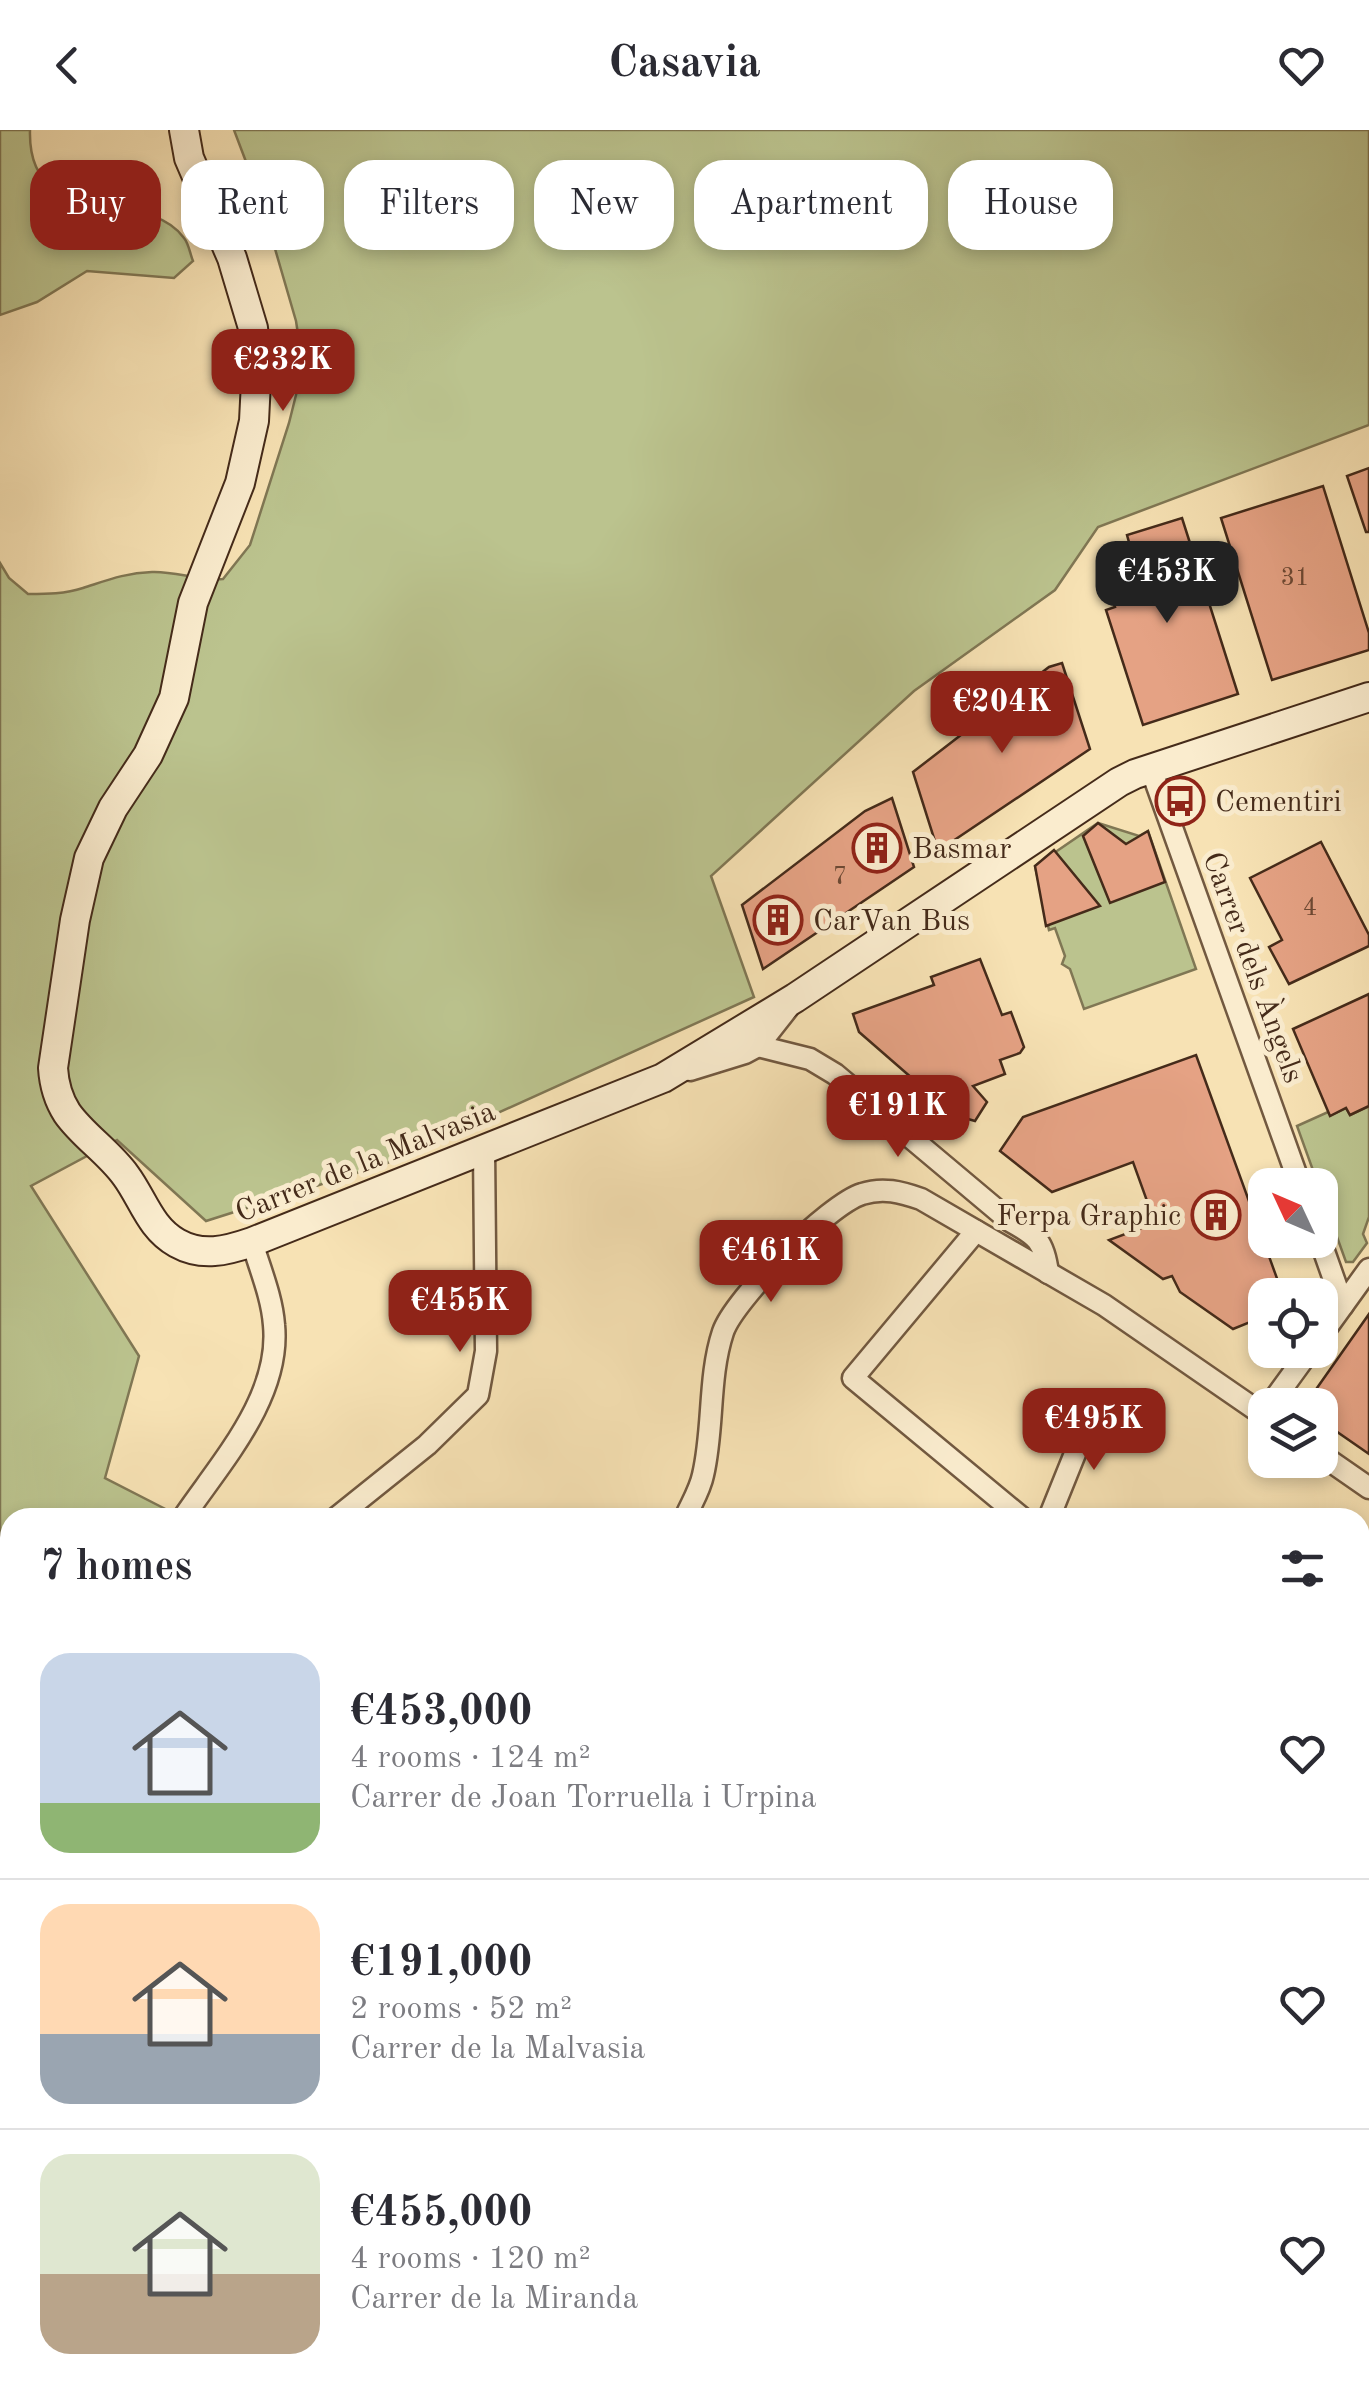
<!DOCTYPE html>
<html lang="en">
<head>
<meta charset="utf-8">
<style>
  body { margin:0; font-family:"Old Standard TT",serif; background:#f2f2f3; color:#2b2b33; height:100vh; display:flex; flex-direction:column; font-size:38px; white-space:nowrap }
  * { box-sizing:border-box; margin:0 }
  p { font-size:32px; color:#7c7c81 }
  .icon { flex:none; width:55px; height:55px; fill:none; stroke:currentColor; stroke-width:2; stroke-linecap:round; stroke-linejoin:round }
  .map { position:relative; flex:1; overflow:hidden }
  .drawer { position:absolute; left:0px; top:1378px; width:1370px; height:892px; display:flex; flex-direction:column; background:#fff; border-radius:30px 30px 0 0; box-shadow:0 5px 15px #0003 }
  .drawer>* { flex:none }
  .top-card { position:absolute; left:30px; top:30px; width:1310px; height:90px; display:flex; gap:20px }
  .needle { width:65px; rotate:314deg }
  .fabs { position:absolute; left:1248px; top:1038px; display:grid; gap:20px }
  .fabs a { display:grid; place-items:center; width:90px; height:90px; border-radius:20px; background:#fff; box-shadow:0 5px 15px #0003; font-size:50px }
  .price { position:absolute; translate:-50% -85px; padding:0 22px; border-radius:20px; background:#8f2418; color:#fff; font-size:32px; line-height:65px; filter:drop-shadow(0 2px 5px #0008) }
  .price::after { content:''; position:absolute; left:50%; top:60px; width:30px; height:22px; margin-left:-15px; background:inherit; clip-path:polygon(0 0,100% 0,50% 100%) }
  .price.active { background:#222; color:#fff }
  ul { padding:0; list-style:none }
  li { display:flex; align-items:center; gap:30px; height:250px; padding:0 40px }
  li+li { border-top:2px solid #e1e1e2 }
  li span { display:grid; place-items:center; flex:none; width:280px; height:200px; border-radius:30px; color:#555 }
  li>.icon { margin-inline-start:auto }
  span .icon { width:120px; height:120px; fill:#fffc; stroke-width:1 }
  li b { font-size:42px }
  h2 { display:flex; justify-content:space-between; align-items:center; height:120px; padding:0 40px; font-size:42px }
  .chip { padding:0 35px; border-radius:30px; background:#fff; box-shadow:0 5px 15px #0003; font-size:35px; line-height:90px }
  .chip.active { background:#8f2418; color:#fff }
  header { display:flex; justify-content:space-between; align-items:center; height:130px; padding:0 40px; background:#fff; font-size:45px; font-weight:600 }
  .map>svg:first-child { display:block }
  .green { fill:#bbc38e; stroke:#807754; stroke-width:2.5 }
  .building { fill:#e5a284; stroke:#452b1a; stroke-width:2.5 }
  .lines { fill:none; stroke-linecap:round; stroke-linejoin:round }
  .street-casing { stroke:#725940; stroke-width:25 }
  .secondary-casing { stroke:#452b1a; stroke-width:32 }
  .street { stroke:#faecce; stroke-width:20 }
  .secondary { stroke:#faecce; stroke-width:28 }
  .labels { text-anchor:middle; stroke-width:10; stroke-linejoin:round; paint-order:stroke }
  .number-label { font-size:25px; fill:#6d4934 }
  .poi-label { font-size:30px; fill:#452b1a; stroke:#faecce; text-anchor:start }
  .street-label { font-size:30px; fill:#452b1a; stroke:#faecce }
</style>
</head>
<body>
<header><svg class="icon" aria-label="back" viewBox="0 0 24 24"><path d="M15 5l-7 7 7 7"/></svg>Casavia<svg class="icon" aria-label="heart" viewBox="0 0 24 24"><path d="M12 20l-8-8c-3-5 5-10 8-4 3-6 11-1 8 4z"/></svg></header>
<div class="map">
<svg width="1369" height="2268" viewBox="0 0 1369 2268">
  <rect width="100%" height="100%" fill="#f7e2b4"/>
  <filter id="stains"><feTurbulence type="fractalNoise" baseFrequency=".002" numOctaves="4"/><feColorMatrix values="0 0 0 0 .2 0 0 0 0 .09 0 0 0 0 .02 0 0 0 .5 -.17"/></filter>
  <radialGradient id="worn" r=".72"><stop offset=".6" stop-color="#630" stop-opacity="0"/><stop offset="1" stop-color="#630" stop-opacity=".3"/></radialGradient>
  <!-- green -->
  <g class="green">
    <path d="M0,0H30C27,104 145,54 184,108C189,114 190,124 193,131L174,148L87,141L37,172L0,185Z"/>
    <path d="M234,0H1369V295L1098,397L1055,460L914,561L711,746L754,867L385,1034L206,1091L117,1010L31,1056L139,1226L105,1348L181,1387L10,1388V2260H520L513,2268H0V433L9,448L28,464C47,464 65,464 83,458C108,450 125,443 152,442C176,441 198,451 223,449L250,415L289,293L303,237L296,191L262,74Z"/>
    <path d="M1098,693L1139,706L1148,701L1196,839L1084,879L1070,839L1062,834L1065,826L1055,798L1049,800L1035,736Z"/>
    <path d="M1369,976V1087L1363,1104L1367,1113L1353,1132H1346L1297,996L1328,982L1331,985L1346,978L1350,985Z"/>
    <path d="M1360,2099L1369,2103V2192L1360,2187Z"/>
    <path d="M728,2260H793L787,2268H722Z"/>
  </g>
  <!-- building -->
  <g class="building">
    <path d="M1369,338V402H1366L1347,346Z"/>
    <path d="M1323,356L1369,503V520L1272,550L1221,388Z"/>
    <path d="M1182,388L1238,564L1143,595L1106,480L1115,477L1107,452L1116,449L1114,441L1125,438L1122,426L1132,423L1127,405Z"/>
    <path d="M1062,533L1090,619L938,721L913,642L1049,537Z"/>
    <path d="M892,668L914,737L763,839L742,775L865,681Z"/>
    <path d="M1098,693L1126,714L1148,701L1165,752L1110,773L1083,706Z"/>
    <path d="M1321,712L1369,805V816L1289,854L1269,817L1282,810L1250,748Z"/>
    <path d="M1054,720L1100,776L1046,796L1035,736Z"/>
    <path d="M980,829L1002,885L1011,882L1024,917L1020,923L1000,930L1005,944L973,956L987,972L975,991L954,985V979L941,967L936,969L859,902L853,884L934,855L931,847Z"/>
    <path d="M1369,864V976L1350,985L1346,978L1330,986L1293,899Z"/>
    <path d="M1196,925L1283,1165H1265V1227L1250,1192L1233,1199L1180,1162L1172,1146L1163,1149L1109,1110L1155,1093L1133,1032L1052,1062L1000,1021L1023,987Z"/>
    <path d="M1369,1184V1324L1320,1290V1275H1305Z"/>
  </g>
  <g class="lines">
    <!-- street casing -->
    <g class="street-casing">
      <g id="street">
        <path d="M1151,639L1300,1055"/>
        <path d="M758,916L810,929L835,944L1010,1091C1037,1106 1044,1111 1048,1143"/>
        <path d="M690,940L745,923L758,916L788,878"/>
        <path d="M976,1101L853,1248L1022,1388"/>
        <path d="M1320,1110L1343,1175"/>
        <path d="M1320,1207L1369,1139"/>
        <path d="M1270,1275L1310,1220"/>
        <path d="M1320,1324L1369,1358"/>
        <path d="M183,1388C221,1332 281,1267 274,1195C272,1167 260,1139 252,1112"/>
        <path d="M336,1388L427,1315L478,1265L486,1221L484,1019"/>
        <path d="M685,1388C691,1374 700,1360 703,1345C714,1299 708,1247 723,1202C734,1169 829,1074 862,1064C883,1057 901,1062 921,1069L1104,1175L1265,1286"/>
        <path d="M1049,1388L1093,1279"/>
        <path d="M1360,1809L1369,1815"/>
        <path d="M1360,1855L1369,1843"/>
        <path d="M1360,2014L1369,2021"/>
        <path d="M1033,2260L1045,2268"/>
        <path d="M1337,2260L1350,2268"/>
        <path d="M587,2268L593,2260"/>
        <path d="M667,2268L673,2260"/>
        <path d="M983,2268L989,2260"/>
        <path d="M1230,2268L1236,2260"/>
      </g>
    </g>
    <!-- secondary casing -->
    <g class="secondary-casing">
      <g id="secondary">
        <path d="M184,0L189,28L232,128L253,198L257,232L254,291L240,353L193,473L174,568L148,625L113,678L89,728L75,790L53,938C54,954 58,969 67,983C83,1006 109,1022 126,1046C143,1069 150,1098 177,1113C202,1127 226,1121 252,1112L663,948L795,868L1119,652L1135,644L1369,567"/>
        <path d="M1360,1514L1369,1501"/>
        <path d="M818,2268L824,2260"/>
      </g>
    </g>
    <!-- street -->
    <use href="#street" class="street"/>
    <!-- secondary -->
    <use href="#secondary" class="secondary"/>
  </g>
  <!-- icons -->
  <defs>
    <g id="bus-ring" transform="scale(2.5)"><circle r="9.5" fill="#faecce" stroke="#8f2418" stroke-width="1.5"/><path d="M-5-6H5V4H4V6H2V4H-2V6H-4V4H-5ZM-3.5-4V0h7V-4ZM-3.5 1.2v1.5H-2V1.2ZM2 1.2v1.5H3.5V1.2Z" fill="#8f2418"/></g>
    <g id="building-ring" transform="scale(2.5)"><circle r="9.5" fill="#faecce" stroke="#8f2418" stroke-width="1.5"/><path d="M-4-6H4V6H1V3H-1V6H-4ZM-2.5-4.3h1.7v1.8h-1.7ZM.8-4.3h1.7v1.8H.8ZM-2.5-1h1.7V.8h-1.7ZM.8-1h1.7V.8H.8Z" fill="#8f2418"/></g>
  </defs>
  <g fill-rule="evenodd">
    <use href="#bus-ring" x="1180" y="671"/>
    <use href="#building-ring" x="877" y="718"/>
    <use href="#building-ring" x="778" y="790"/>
    <use href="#building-ring" x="1216" y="1085"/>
  </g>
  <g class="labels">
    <!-- number labels -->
    <g class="number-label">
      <text x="1295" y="455">31</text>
      <text x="840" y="754">7</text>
      <text x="1310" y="785">4</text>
    </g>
    <!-- poi labels -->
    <g class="poi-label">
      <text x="1215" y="681">Cementiri</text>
      <text x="912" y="728">Basmar</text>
      <text x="813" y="800">CarVan Bus</text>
      <text x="1181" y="1095" text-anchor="end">Ferpa Graphic</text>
    </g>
    <!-- street labels -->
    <g class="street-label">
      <text transform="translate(1254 837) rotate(70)" y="10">Carrer dels Àngels</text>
      <text transform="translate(365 1031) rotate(-22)" y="10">Carrer de la Malvasia</text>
    </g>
  </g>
  <rect width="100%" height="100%" filter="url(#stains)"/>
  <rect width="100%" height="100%" fill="url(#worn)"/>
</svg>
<div class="fabs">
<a><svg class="needle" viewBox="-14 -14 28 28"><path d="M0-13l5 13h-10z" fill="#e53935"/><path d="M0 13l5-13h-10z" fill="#7c7c81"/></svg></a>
<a><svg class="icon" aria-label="locate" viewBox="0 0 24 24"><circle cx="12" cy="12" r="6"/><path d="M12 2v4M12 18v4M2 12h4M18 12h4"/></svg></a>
<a><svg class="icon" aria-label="layers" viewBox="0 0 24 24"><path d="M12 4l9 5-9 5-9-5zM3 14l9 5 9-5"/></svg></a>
</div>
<b class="price" style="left:283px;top:284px">€232K</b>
<b class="price active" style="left:1167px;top:496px">€453K</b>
<b class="price" style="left:1002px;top:626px">€204K</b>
<b class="price" style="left:898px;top:1030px">€191K</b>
<b class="price" style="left:771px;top:1175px">€461K</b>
<b class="price" style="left:460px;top:1225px">€455K</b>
<b class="price" style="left:1094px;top:1343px">€495K</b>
<div class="top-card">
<a class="chip active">Buy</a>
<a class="chip">Rent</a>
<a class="chip">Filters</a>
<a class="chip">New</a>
<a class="chip">Apartment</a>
<a class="chip">House</a>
</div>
<section class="drawer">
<h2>7 homes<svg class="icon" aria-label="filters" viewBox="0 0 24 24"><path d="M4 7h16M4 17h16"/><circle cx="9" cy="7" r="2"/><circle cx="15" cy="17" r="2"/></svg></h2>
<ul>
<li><span style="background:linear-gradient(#c9d6e8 75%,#8fb573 0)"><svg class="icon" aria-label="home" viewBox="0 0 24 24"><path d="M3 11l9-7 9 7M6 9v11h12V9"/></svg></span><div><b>€453,000</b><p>4 rooms · 124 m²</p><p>Carrer de Joan Torruella i Urpina</p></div><svg class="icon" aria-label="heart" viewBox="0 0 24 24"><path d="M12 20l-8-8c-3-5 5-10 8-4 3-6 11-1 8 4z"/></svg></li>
<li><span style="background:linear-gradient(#ffd9b3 65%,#9aa5b1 0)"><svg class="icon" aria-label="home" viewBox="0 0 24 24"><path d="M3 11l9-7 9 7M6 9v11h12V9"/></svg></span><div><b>€191,000</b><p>2 rooms · 52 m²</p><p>Carrer de la Malvasia</p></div><svg class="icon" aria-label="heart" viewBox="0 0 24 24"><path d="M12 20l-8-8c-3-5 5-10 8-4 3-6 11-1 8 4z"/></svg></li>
<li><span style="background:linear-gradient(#dfe7d0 60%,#b9a48a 0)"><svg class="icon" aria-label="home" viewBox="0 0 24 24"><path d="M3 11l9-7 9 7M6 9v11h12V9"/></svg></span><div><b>€455,000</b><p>4 rooms · 120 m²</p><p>Carrer de la Miranda</p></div><svg class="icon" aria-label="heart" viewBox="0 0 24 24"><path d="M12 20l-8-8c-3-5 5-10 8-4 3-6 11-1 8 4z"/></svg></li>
</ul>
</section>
</div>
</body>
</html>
